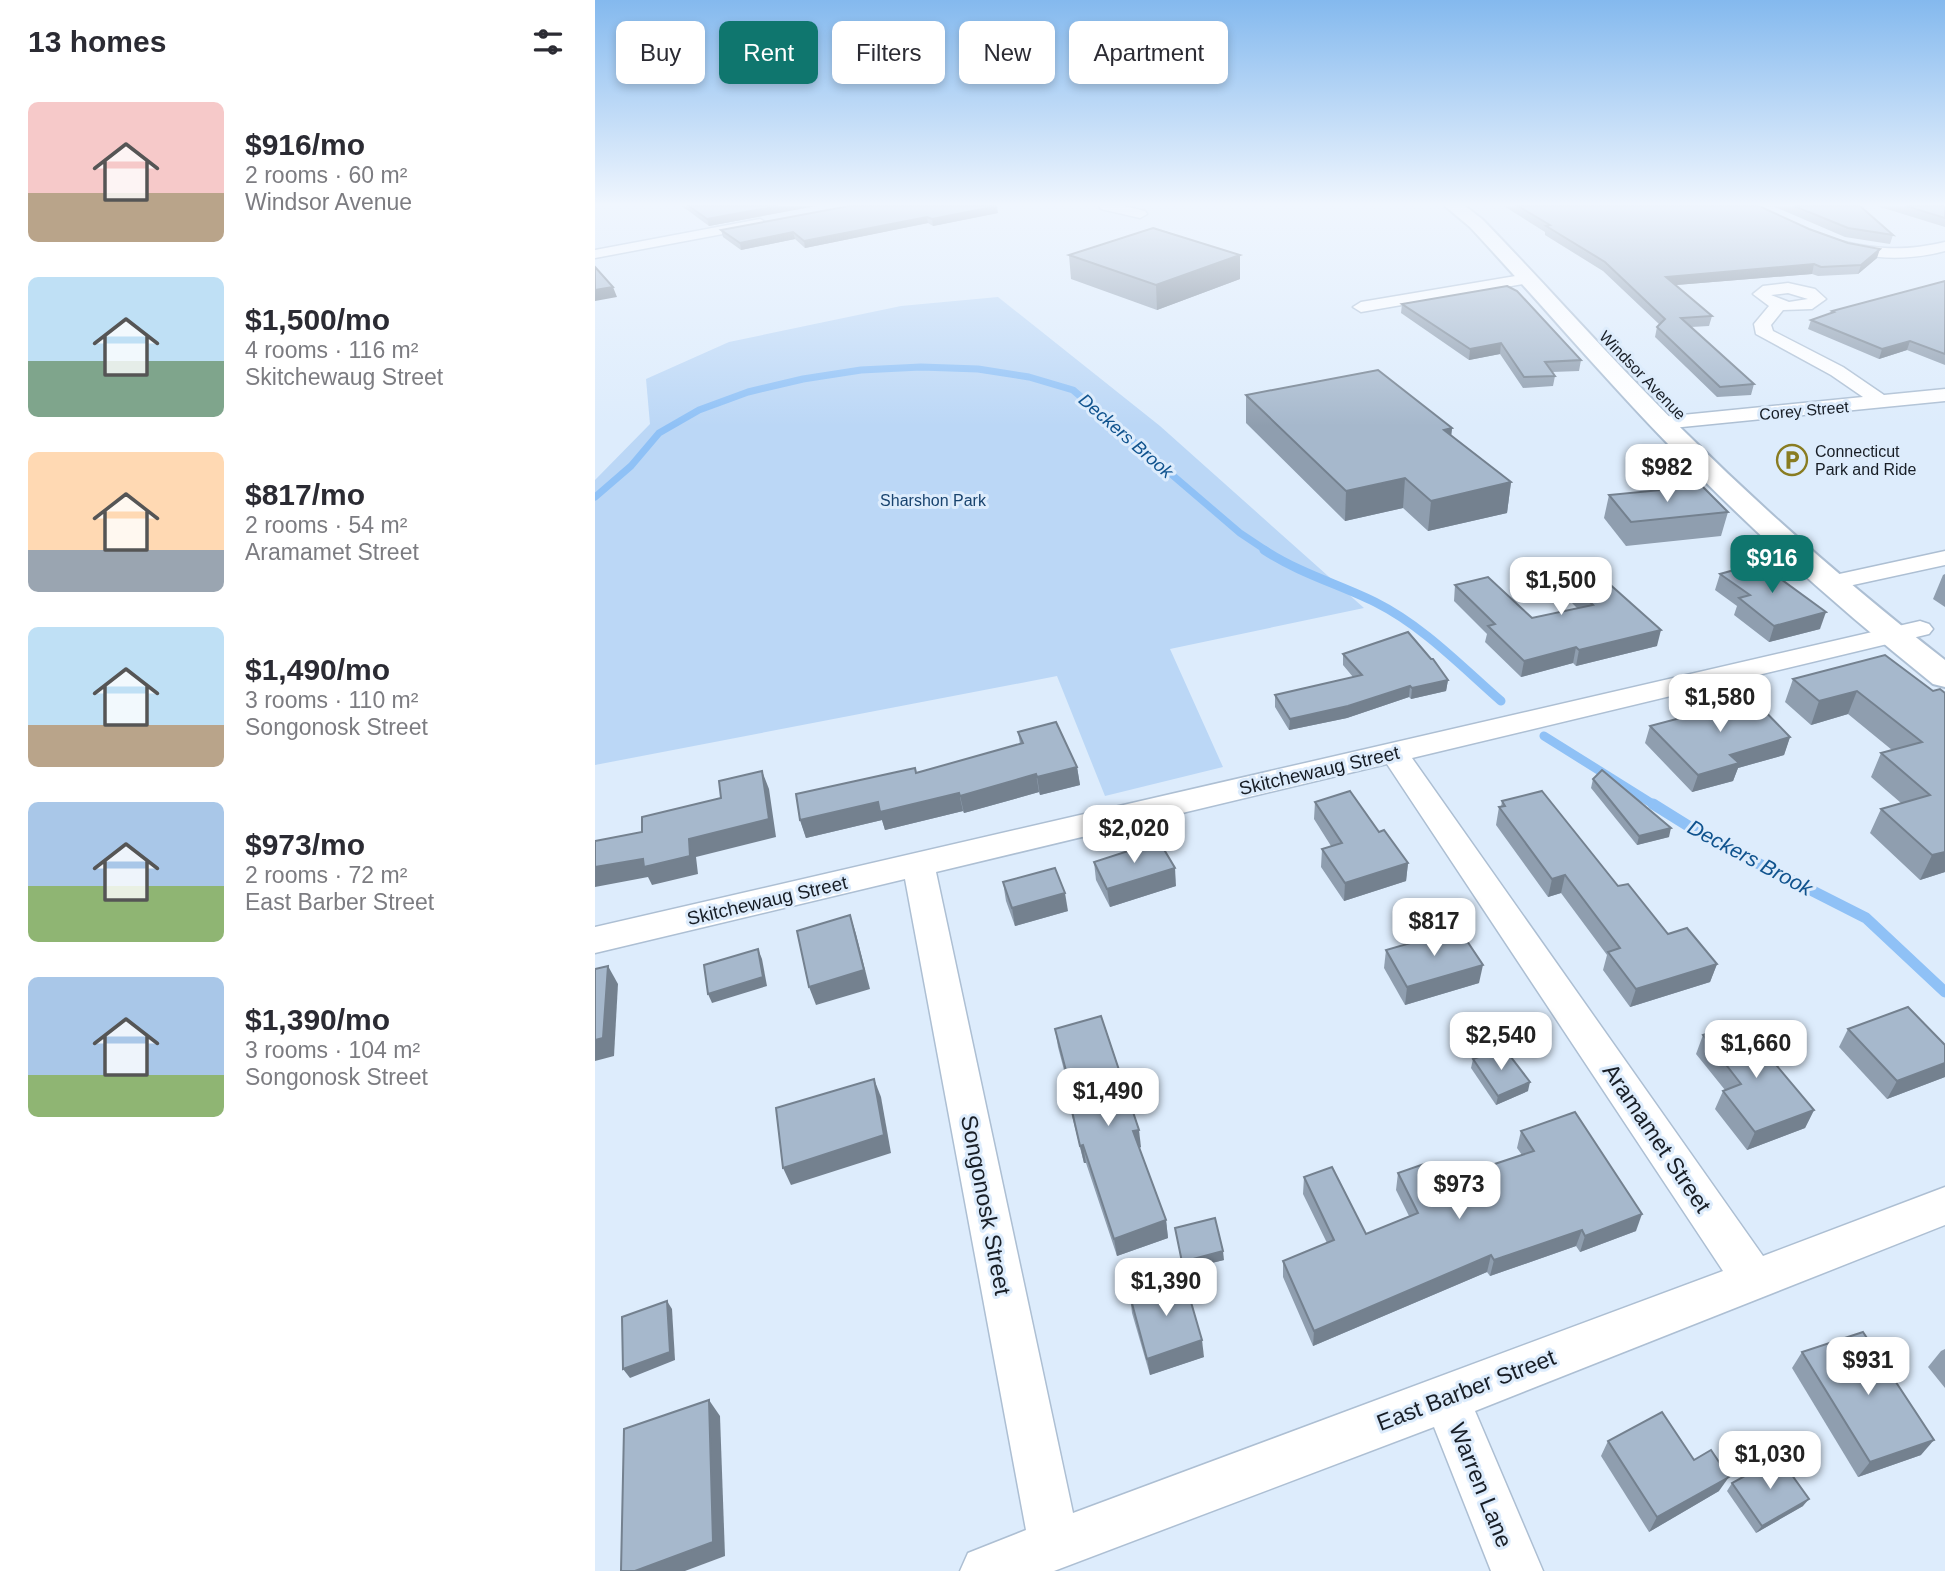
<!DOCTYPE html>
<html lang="en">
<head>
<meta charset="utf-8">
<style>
  body { margin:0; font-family:Helvetica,sans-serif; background:#f2f2f3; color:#2b2b33; height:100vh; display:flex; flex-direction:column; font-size:26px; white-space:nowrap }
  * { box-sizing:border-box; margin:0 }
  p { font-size:23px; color:#7c7c81 }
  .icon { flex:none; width:38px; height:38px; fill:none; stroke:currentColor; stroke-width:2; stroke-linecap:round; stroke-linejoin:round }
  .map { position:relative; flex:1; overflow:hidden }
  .details { display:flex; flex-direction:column; background:#fff; width:595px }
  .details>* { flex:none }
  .hud { position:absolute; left:21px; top:21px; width:665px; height:63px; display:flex; gap:14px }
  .price { position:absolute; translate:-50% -60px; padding:0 16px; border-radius:14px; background:#fff; color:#222; font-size:23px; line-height:46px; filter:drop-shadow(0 2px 4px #0008) }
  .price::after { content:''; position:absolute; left:50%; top:42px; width:21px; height:16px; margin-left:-10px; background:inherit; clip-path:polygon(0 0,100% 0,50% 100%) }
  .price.current { background:#0f766e; color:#fff }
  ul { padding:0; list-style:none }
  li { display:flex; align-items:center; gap:21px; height:175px; padding:0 28px }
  li span { display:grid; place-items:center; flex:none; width:196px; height:140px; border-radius:10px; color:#555 }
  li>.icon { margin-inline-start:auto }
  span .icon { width:84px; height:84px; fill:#fffc; stroke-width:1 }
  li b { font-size:30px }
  h2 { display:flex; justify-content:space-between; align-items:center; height:84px; padding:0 28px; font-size:30px }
  .chip { padding:0 24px; border-radius:10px; background:#fff; box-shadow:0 4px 10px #0003; font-size:24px; line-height:63px }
  .chip.current { background:#0f766e; color:#fff }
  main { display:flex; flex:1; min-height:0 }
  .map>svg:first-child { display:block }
  .green { fill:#bbd7f6 }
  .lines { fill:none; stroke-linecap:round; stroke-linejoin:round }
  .stream-far2 { stroke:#8fc1f6; stroke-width:7 }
  .stream-far1 { stroke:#8fc1f6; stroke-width:9 }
  .stream { stroke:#8fc1f6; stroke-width:11 }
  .minor-casing { stroke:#adbfd3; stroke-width:3 }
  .primary-casing { stroke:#adbfd3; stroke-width:4 }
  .minor { fill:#fff; fill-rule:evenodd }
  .primary { fill:#fff; fill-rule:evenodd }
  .wall { fill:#8f9eaf }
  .shaded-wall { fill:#74818f }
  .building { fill:#a6b8cc; stroke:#74818f; stroke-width:2 }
  .labels { text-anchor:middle; stroke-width:6; stroke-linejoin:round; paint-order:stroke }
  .far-street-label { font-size:16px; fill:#181e26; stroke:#ddecfc }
  .far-poi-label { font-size:16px; fill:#181e26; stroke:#ddecfc; text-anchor:start }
  .far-park-label { font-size:16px; fill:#18436e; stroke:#ddecfc }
  .far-water-label { font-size:18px; font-style:italic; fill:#10538e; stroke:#ddecfc }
  .street-label { font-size:19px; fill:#181e26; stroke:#ddecfc }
  .water-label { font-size:21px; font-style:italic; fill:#10538e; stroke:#ddecfc }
  .near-street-label { font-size:23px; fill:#181e26; stroke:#ddecfc }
</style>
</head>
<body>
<main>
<section class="details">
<h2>13 homes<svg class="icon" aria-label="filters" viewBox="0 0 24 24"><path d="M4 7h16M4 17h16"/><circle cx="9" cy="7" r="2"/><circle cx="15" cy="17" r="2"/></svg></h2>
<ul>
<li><span style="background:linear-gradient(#f6c9c9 65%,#b9a48a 0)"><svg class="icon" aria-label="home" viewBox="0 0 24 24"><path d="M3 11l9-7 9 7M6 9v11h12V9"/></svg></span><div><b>$916/mo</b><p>2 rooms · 60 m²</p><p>Windsor Avenue</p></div></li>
<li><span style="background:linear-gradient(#bfe0f5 60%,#7fa58c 0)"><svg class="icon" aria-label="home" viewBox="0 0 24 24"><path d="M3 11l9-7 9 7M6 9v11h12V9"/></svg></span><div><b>$1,500/mo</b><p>4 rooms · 116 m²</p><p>Skitchewaug Street</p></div></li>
<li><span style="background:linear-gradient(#ffd9b3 70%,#9aa5b1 0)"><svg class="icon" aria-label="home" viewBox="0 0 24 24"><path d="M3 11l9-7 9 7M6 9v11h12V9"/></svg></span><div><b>$817/mo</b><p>2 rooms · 54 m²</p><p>Aramamet Street</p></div></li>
<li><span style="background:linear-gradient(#bfe0f5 70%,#b9a48a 0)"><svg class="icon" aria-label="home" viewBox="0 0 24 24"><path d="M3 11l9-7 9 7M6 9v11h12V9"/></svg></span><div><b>$1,490/mo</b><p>3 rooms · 110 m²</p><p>Songonosk Street</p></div></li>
<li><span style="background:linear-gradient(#a9c7e8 60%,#8fb573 0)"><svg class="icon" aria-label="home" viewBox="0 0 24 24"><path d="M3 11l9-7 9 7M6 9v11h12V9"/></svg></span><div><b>$973/mo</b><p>2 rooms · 72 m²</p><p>East Barber Street</p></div></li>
<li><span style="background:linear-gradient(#a9c7e8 70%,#8fb573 0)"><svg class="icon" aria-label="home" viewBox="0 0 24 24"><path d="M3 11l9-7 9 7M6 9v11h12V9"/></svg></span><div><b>$1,390/mo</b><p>3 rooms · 104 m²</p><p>Songonosk Street</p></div></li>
</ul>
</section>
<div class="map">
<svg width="1350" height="1571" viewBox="0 0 1350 1571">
  <rect width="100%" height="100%" fill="#ddecfc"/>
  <!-- green -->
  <path class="green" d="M403,297L565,426L769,608L575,649L628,767L510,796L462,676L0,765V480L55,424L51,379L134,342L306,306Z"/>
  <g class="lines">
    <!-- stream-far2 -->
    <path class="stream-far2" d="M0,497L36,466L64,433L104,410L153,392L208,379L266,370L326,367L383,369L434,377L478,390L645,533L672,551"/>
    <!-- stream-far1 -->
    <g class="stream-far1">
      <path d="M669,550C704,573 743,584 780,602C828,626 866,666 906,701"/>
      <path d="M949,736L1061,806"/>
    </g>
    <!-- stream -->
    <path class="stream" d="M1058,804L1111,837L1271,918L1350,992"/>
    <!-- minor casing -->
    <g class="minor-casing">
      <g id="minor">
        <path d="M504,206H528L550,211L552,214L545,218L506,209Z"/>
        <path d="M165,219L172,223L170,226L0,258V250Z"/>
        <path d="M1245,241C1283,250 1312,251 1350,242V251C1312,261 1277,260 1240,248L1238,245L1240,242Z"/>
        <path d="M933,274L941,279L939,282L766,312L758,307L766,302Z"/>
        <path d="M1193,283L1220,289L1231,299L1217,309L1188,310L1176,325L1178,331L1248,367L1289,395L1350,389V401L1067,429L1060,427L1057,423L1060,419L1067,417L1268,397L1236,375L1161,334L1159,324L1174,306L1158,294L1168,286ZM1193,293L1213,299L1194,302L1176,295Z"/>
        <path d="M1350,551V565L1235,590L1226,588L1223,583L1226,578Z"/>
        <path d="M1325,621L1334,624L1338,629L1334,634L817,758L1168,1256L1350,1187V1225L880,1411L948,1571H896L839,1427L459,1571H365L373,1553L431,1530L310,879L0,953V927ZM792,764L1128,1271L478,1513L341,872Z"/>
      </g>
    </g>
    <!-- primary casing -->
    <g class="primary-casing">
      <path id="primary" d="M850,206H870L887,219C957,291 1022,366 1093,435C1174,515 1260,590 1350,660V687L1338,684C1246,610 1157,531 1075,446C1006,375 942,299 875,227Z"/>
    </g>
    <!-- minor -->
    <use href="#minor" class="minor"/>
    <!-- primary -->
    <use href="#primary" class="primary"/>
  </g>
  <!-- wall -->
  <g class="wall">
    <path d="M87,206H221L114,226Z"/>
    <path d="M254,206L403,213L338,226L333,223L210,248L200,239L146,250L128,237L126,230Z"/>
    <path d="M909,206H1164L1214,229L1282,258L1263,274L1223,276L1217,274L1081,285L1117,316L1114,326L1096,327L1159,384L1156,395L1122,397L1060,337L1062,327L1065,325L1008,271L950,235V232Z"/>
    <path d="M1171,206H1265L1298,235L1295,244L1250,237L1180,207Z"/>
    <path d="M1282,206H1350V227Z"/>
    <path d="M474,255L645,279L562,310L476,279Z"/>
    <path d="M1350,281V365L1312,350L1284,359L1213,329L1216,320L1236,313L1237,311Z"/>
    <path d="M807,304L986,360L984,371L957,372L960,376L958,386L928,388L905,354L874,360L806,313Z"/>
    <path d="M651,395L857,428L856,435L916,482L912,513L833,531L808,508L750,521L651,423Z"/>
    <path d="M1014,495L1133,512L1126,536L1031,546L1009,518Z"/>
    <path d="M963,571L1062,646L981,666L978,663L926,677L890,642L892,634L859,601L860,585L937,618L982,608L960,586Z"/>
    <path d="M1125,574L1225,629L1174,642L1139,615L1142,606L1120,590Z"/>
    <path d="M1350,574V607L1338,599L1348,575Z"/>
    <path d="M748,654L853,680L851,691L816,699L814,697L752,718L694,730L680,707V695L758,677L748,665Z"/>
    <path d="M1198,679L1338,691L1350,872L1325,880L1275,833L1286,809L1306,803L1276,777L1286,753L1297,750L1253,714L1216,725L1190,702Z"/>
    <path d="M1106,710L1195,737L1189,755L1143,768L1138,781L1097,792L1050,743L1055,726L1105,713Z"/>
    <path d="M423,732L482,767L485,785L445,795L444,792L369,813L368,811L290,830L287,820L211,838L205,820L321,773L425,744Z"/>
    <path d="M998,779L1074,837L1042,845L996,788Z"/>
    <path d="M907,801L1023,886L1073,934L1122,964L1115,982L1035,1007L1008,970L1012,955L966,893L953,897L901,825L904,807H906Z"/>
    <path d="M720,802L784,832L813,863L811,881L749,901L726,867L727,849L736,846L719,819Z"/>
    <path d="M499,862L581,886L515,907L501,880Z"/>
    <path d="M408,882L473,911L420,926L411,901Z"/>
    <path d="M791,950L884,983L810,1005L789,968Z"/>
    <path d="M460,1029L546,1147L544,1148L571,1220L573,1238L522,1256L491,1163H489L477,1116L474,1098L476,1097L463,1047Z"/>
    <path d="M1253,1029L1350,1045V1077L1292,1099L1244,1047Z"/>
    <path d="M1108,1035L1219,1110L1210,1128L1152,1150L1120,1109L1128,1091L1130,1090L1101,1054Z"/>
    <path d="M878,1059L933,1091L901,1105L876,1068Z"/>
    <path d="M926,1131L1041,1231L985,1252L981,1246L895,1276L892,1272L718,1346L688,1277V1261L732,1243L708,1194L709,1177L771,1234L814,1216L801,1190L803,1173L839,1184L927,1155L922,1148Z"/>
    <path d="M580,1228L629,1260L588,1270Z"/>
    <path d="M535,1296L609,1357L555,1375L537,1313Z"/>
    <path d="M1350,1349V1388L1333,1367L1346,1351Z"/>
    <path d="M1207,1352L1326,1455L1263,1477L1197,1368Z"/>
    <path d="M1013,1441L1099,1460L1124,1491L1054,1532L1006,1456Z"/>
    <path d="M1137,1483L1208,1506L1161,1533L1132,1491Z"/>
  </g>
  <!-- shaded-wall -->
  <g class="shaded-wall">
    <path d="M183,206H221L114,226L112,219Z"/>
    <path d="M402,206L403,213L338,226L337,219Z"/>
    <path d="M332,217L333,223L210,248L209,241Z"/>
    <path d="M198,232L200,239L146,250L145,243Z"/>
    <path d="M1285,249L1282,258L1263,274L1266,265Z"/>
    <path d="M645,255V279L562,310L561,285Z"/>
    <path d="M1219,264L1217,274L1069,286L1071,277Z"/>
    <path d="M18,287L22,297L0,301V290Z"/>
    <path d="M1315,341L1312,350L1284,359L1287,349Z"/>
    <path d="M906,343L905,354L874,360L875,349Z"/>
    <path d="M857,428L854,457L849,430Z"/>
    <path d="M810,478L808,508L750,521L751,491Z"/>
    <path d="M916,482L912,513L833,531L836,501Z"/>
    <path d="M1231,612L1225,629L1174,642L1179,626Z"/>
    <path d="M1066,630L1062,646L981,666L984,650Z"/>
    <path d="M981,647L978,663L926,677L929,661Z"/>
    <path d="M853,680L851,691L816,699L817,688Z"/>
    <path d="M815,686L814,697L752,718L694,730L695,719Z"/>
    <path d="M1262,691L1253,714L1216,725L1224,701Z"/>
    <path d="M1195,737L1189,755L1143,768L1138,781L1097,792L1103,775L1135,755Z"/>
    <path d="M482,767L485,785L445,795L442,777Z"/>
    <path d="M167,771L174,789L181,837L101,857L103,874L57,885L53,877L0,887V867L48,859L94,839Z"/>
    <path d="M441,774L444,792L369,813L365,796Z"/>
    <path d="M364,793L368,811L290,830L287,820L211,838L205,820L283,802Z"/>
    <path d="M1076,828L1074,837L1042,845L1044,836Z"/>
    <path d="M1350,852V872L1325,880L1337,855Z"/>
    <path d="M813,863L811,881L749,901L750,883Z"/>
    <path d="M580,868L581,886L515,907L512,889Z"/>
    <path d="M970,875L966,893L953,897L957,879Z"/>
    <path d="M470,893L473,911L420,926L417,908Z"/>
    <path d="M255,915L261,934L275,989L221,1005L214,987Z"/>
    <path d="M163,949L167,959L172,986L117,1003L113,994Z"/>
    <path d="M1122,964L1115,982L1035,1007L1041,989Z"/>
    <path d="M888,965L884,983L810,1005L812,987Z"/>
    <path d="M13,966L23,984L19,1056L0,1061V1040Z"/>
    <path d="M1350,1063V1077L1292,1099L1302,1081Z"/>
    <path d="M279,1079L286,1097L296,1153L196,1185L188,1168Z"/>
    <path d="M935,1082L933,1091L901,1105L903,1096Z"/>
    <path d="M1219,1110L1210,1128L1152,1150L1160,1132Z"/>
    <path d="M544,1130L546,1147L541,1149L538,1131Z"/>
    <path d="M488,1145L491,1163H489L485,1146Z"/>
    <path d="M1047,1214L1041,1231L985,1252L990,1236Z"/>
    <path d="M571,1220L573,1238L522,1256L519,1239Z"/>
    <path d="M987,1230L981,1246L895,1276L899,1260Z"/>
    <path d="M628,1251L629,1260L588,1270L587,1262Z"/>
    <path d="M896,1255L892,1272L718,1346L719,1331Z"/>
    <path d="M72,1301L77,1309L80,1360L35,1378L28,1369Z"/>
    <path d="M607,1340L609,1357L555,1375L552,1359Z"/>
    <path d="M114,1400L125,1416L130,1556L90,1571H40Z"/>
    <path d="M1339,1440L1326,1455L1263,1477L1275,1462Z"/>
    <path d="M1134,1477L1124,1491L1054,1532L1062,1517Z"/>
    <path d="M1214,1499L1208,1506L1161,1533L1167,1526Z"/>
  </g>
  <!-- building -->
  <g class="building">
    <path d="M94,206H183L112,219Z"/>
    <path d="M254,206H402L337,219L332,217L209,241L198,232L145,243L126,230Z"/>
    <path d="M923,206H1164L1214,229L1253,243L1285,249L1266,265L1226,267L1219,264L1071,277L1117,316L1086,318L1159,384L1125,387L1062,327L1070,319L1010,262L951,226L955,225Z"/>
    <path d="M1199,206H1265L1298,235L1253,228Z"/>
    <path d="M1311,206H1350V218Z"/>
    <path d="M558,228L645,255L561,285L474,255Z"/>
    <path d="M0,267L18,287L0,290Z"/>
    <path d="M1350,281V354L1315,341L1287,349L1216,320L1239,312L1237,311Z"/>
    <path d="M912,286L922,291L986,360L950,362L960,376L929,377L906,343L875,349L807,304Z"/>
    <path d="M783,370L857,428L849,430L916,482L836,501L810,478L751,491L651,395Z"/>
    <path d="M1107,486L1133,512L1036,522L1014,495Z"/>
    <path d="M1164,563L1231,612L1179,626L1144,598L1155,595L1125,574Z"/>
    <path d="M992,564L1066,630L984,650L981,647L929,661L893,626L900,624L860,585L893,577L937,618L998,605L963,571Z"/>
    <path d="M813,632L836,659H838L853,680L817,688L815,686L753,706L695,719L680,695L767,675L748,654Z"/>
    <path d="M1290,655L1338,691L1345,689L1350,693V852L1337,855L1286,809L1335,795L1286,753L1327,742L1262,691L1224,701L1198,679Z"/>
    <path d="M1156,697L1195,737L1135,755L1144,763L1103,775L1055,726L1108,712L1106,710Z"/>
    <path d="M461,722L482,767L442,777L441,774L365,796L364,793L285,812L283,802L205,820L201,794L320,768L321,773L428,743L423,732Z"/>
    <path d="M1007,770L1076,828L1044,836L998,779Z"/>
    <path d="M167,771L174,819L94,839L95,856L49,867L48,859L0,867V841L47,832V817L126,798L124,781Z"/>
    <path d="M755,791L784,832L789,830L813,863L750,883L727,849L747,843L720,802Z"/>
    <path d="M947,791L1023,886L1033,884L1073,934L1092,928L1122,964L1041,989L1013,952L1025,948L970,875L957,879L904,807L910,806L907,801Z"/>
    <path d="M564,841L580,868L512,889L499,862Z"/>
    <path d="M460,868L470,893L417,908L408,882Z"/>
    <path d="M255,915L269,970L214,987L202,931Z"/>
    <path d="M864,929L888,965L812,987L791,950Z"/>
    <path d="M163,949L168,977L113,994L109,965Z"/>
    <path d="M13,966L8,1038L0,1040V969Z"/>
    <path d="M1313,1007L1350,1045V1063L1302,1081L1253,1029Z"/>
    <path d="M506,1016L544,1130L538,1131L571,1220L519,1239L488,1145L485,1146L474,1098L478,1097L460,1029Z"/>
    <path d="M1145,1022L1219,1110L1160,1132L1128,1091L1146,1084L1108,1035Z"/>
    <path d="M909,1048L935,1082L903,1096L878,1059Z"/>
    <path d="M279,1079L289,1135L188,1168L181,1108Z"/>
    <path d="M980,1112L1047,1214L990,1236L987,1230L899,1260L896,1255L719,1331L688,1261L739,1240L709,1177L737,1167L771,1234L823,1213L803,1173L829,1164L839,1184L939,1151L926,1131Z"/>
    <path d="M620,1218L628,1251L587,1262L580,1228Z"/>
    <path d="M589,1278L607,1340L552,1359L535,1296Z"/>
    <path d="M72,1301L75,1352L28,1369L27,1317Z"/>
    <path d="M1268,1332L1339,1440L1275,1462L1207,1352Z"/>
    <path d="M114,1400L118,1542L40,1571H26L29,1429Z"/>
    <path d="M1067,1412L1099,1460L1116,1450L1134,1477L1062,1517L1013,1441Z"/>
    <path d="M1184,1457L1214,1499L1167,1526L1137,1483Z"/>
  </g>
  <!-- sky -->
  <linearGradient id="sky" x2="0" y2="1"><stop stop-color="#84b9ee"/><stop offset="0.48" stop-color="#f0f6fe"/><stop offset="1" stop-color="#f0f6fe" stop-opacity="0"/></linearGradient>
  <rect width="1350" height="426" fill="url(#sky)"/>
  <!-- icons -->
  <defs>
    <g id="parking-ring" transform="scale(1.575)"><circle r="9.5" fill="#ddecfc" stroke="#897c21" stroke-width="1.5"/><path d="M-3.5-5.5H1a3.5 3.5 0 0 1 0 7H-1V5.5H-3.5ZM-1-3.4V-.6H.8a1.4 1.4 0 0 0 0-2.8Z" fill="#897c21"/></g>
  </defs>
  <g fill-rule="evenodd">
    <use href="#parking-ring" x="1197" y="460"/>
  </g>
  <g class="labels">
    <!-- far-street labels -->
    <g class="far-street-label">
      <text transform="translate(1048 375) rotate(46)" y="6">Windsor Avenue</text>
      <text transform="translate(1209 410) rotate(-5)" y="6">Corey Street</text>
    </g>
    <!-- far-poi labels -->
    <g class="far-poi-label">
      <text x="1220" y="457">Connecticut<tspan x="1220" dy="18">Park and Ride</tspan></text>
    </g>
    <!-- far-park labels -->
    <g class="far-park-label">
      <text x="338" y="506">Sharshon Park</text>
    </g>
    <!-- far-water labels -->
    <g class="far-water-label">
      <text transform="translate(531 436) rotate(41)" y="6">Deckers Brook</text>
    </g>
    <!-- street labels -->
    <g class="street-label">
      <text transform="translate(724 770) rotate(-13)" y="7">Skitchewaug Street</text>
      <text transform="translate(172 900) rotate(-13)" y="7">Skitchewaug Street</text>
    </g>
    <!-- water labels -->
    <g class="water-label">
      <text transform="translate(1155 858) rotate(28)" y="7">Deckers Brook</text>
    </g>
    <!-- near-street labels -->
    <g class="near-street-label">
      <text transform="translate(1062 1138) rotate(56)" y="8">Aramamet Street</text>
      <text transform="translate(391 1205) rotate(79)" y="8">Songonosk Street</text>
      <text transform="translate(871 1390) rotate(-21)" y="8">East Barber Street</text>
      <text transform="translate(886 1485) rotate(68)" y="8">Warren Lane</text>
    </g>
  </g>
</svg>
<b class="price" style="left:1072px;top:504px">$982</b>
<b class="price current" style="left:1177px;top:595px">$916</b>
<b class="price" style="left:966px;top:617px">$1,500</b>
<b class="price" style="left:1125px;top:734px">$1,580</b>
<b class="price" style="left:539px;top:865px">$2,020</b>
<b class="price" style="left:839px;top:958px">$817</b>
<b class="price" style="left:906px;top:1072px">$2,540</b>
<b class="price" style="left:1161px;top:1080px">$1,660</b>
<b class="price" style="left:513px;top:1128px">$1,490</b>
<b class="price" style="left:864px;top:1221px">$973</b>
<b class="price" style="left:571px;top:1318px">$1,390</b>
<b class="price" style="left:1273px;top:1397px">$931</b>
<b class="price" style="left:1175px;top:1491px">$1,030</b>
<div class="hud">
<a class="chip">Buy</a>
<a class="chip current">Rent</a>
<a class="chip">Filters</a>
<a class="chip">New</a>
<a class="chip">Apartment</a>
</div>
</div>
</main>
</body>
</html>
